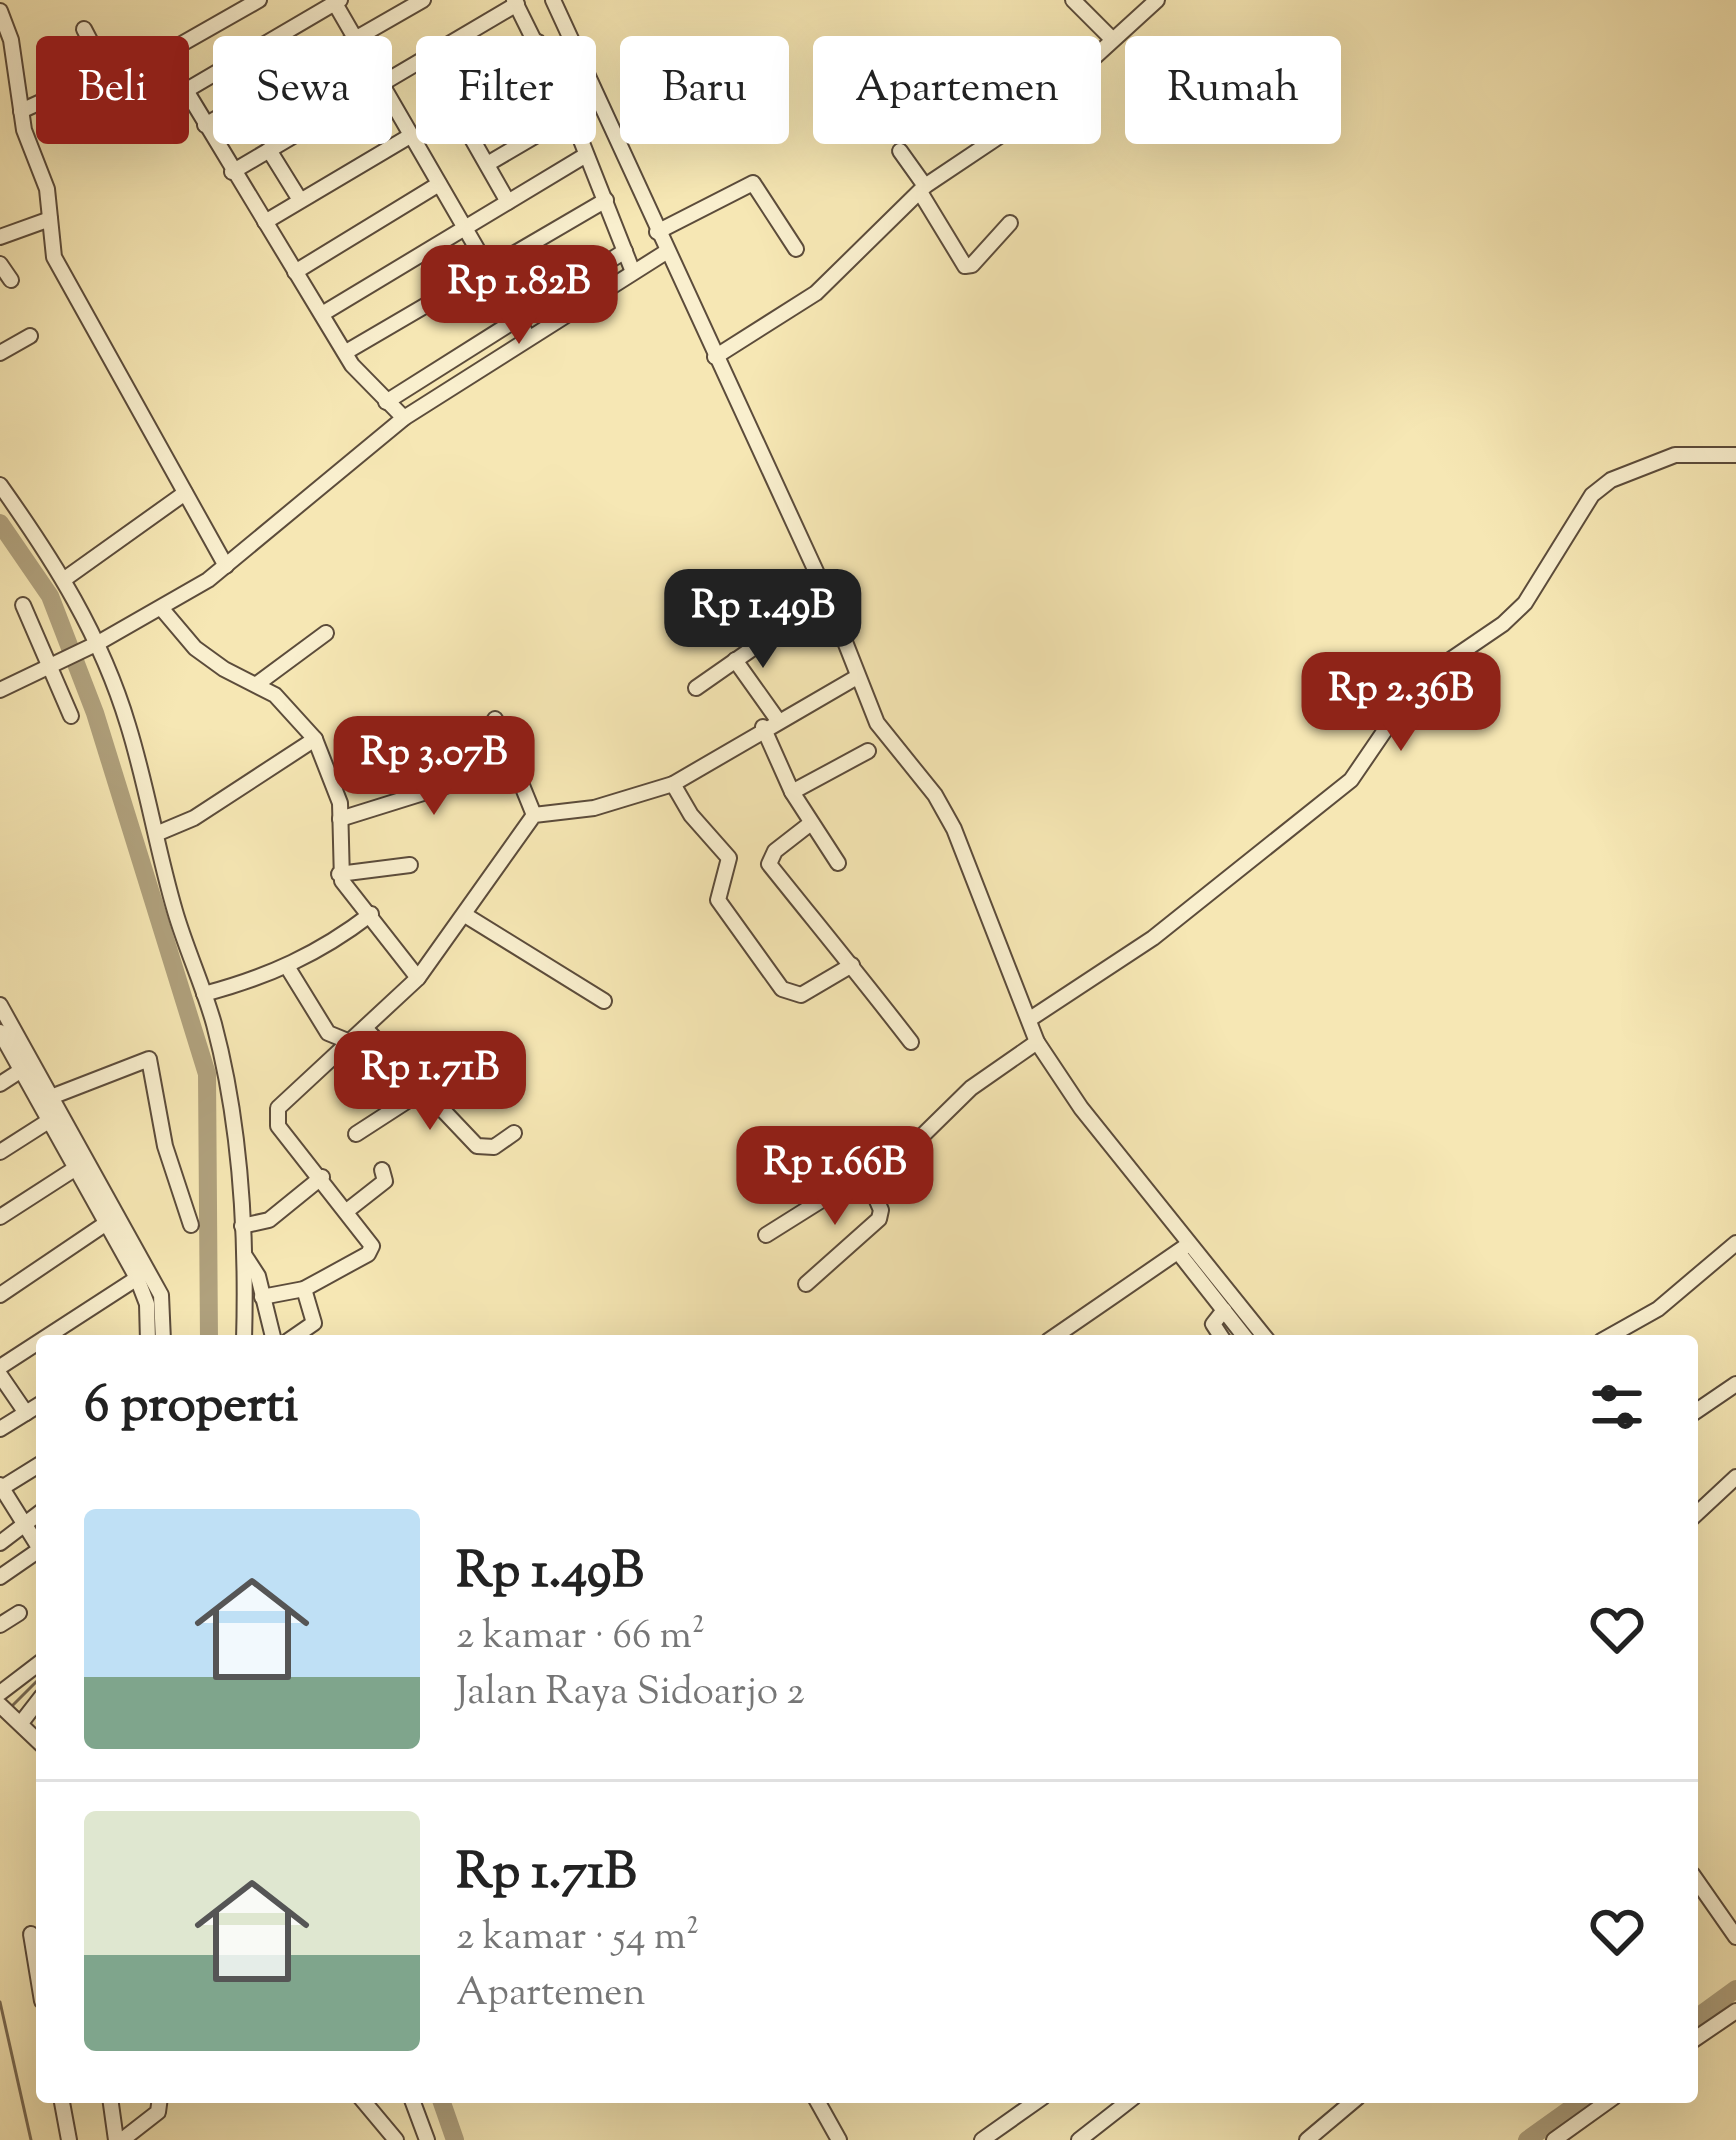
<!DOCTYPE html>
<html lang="id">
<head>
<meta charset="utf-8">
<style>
  body { margin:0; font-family:"Sorts Mill Goudy",serif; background:#f6f6f6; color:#222; height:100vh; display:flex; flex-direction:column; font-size:45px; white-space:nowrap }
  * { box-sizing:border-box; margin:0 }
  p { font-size:39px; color:#767676 }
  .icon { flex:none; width:66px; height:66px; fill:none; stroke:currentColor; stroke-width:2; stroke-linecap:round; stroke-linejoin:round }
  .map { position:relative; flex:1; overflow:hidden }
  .sheet { position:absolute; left:36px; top:1335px; width:1662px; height:768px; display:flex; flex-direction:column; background:#fff; border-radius:12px; box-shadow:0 12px 48px #0002 }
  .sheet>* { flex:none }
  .top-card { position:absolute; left:36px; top:36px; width:1665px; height:108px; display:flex; gap:24px }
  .price { position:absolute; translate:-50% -102px; padding:0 27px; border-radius:24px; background:#8f2418; color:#fff; font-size:39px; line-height:78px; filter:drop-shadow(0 3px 6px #0008) }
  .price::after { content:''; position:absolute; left:50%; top:72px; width:36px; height:27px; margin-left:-18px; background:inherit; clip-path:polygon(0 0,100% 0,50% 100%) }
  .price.selected { background:#222; color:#fff }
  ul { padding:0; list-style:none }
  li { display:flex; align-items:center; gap:36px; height:300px; padding:0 48px }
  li+li { border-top:3px solid #e0e0e0 }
  li span { display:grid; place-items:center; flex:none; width:336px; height:240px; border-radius:12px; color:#555 }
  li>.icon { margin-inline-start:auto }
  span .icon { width:144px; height:144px; fill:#fffc; stroke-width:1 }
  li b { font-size:51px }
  h2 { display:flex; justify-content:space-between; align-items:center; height:144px; padding:0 48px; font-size:51px }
  .pill { padding:0 42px; border-radius:12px; background:#fff; box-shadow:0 12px 48px #0002; font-size:42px; line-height:108px }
  .pill.selected { background:#8f2418; color:#fff }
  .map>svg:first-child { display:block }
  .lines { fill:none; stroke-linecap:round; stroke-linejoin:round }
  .stream { stroke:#7a6b53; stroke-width:3 }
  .river { stroke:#b0a17d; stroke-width:18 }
  .minor-casing { stroke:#5c4c3b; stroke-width:18 }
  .minor { stroke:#f9efce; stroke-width:14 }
</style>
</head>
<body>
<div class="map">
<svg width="1736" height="2140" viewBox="0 0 1736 2140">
  <rect width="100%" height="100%" fill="#f6e7b4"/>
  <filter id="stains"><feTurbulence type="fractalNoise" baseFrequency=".00167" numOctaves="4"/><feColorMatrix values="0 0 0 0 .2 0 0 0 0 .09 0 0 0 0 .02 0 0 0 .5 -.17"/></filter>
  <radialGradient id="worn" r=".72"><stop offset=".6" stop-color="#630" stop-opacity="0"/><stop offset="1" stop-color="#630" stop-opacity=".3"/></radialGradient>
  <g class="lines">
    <!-- stream -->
    <g class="stream">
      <path d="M9,1709L42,1676"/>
      <path d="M0,2002L31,2140"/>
    </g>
    <!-- river -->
    <g class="river">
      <path d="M0,523L50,596L95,713L207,1074L209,1341"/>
      <path d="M1692,2021L1736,1989"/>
      <path d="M440,2097L455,2140"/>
      <path d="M1527,2140L1587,2097"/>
    </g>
    <!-- minor casing -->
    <g class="minor-casing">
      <g id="minor">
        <path d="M333,0L528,337"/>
        <path d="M514,0L571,115L633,272"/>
        <path d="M553,0L825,591L877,723L935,795L954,829L1037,1042L1081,1108L1268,1341"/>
        <path d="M1073,0L1111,38"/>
        <path d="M0,11L11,40L24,130L47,189L54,257L226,566"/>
        <path d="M84,29L107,73"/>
        <path d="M164,54L352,365L404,418"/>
        <path d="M426,58L508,202"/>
        <path d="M966,84L1007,132"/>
        <path d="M185,91L340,0"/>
        <path d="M448,94L538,42"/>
        <path d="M21,111L126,63L164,54L259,0"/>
        <path d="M205,125L423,0"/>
        <path d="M468,128L555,79"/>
        <path d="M269,150L300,200"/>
        <path d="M900,151L925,186"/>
        <path d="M489,163L571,115"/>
        <path d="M232,172L517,4"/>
        <path d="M920,192L965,266L972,265L1010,223"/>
        <path d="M265,222L410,136"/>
        <path d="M657,232L753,183L796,249"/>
        <path d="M0,237L50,219"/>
        <path d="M0,264L11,280"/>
        <path d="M295,272L439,184"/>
        <path d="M322,314L586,155"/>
        <path d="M346,352L606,200"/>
        <path d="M0,353L30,336"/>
        <path d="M715,357L816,293L925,186L1031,115L1157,0"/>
        <path d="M386,402L625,251"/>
        <path d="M0,485C54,561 101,635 128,725C147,786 157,850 175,911C186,949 203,985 214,1024C241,1125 247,1236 244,1341"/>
        <path d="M66,578L185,493"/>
        <path d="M23,605L71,716"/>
        <path d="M162,609L195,648L224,669L275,695L315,739L340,803L342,881L418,978"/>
        <path d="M735,660L777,719"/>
        <path d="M257,684L326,633"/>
        <path d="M696,688L802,614"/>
        <path d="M0,690L98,643L208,580L404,418L666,252"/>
        <path d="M495,719L534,815"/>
        <path d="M763,727L792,792"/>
        <path d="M673,784L691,815L729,858L718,900L782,989L801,995L852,965"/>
        <path d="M340,819L513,765"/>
        <path d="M811,823L775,851L769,864C817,924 864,981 911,1042"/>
        <path d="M156,834L194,818L315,739"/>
        <path d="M838,863L792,792L868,751"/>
        <path d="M339,874L410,865"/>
        <path d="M465,915L604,1001"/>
        <path d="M288,968L328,1033L350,1042"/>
        <path d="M204,994C268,977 319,954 371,914"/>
        <path d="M0,1005L161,1295L163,1341"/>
        <path d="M1030,1019L1153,938L1351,780L1407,698L1434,671L1503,624L1525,603L1592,495L1611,480L1675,455H1736"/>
        <path d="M365,1028L477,1146L494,1147L514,1133"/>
        <path d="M0,1032L137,1278L147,1304L148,1341"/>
        <path d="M0,1084L20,1071"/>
        <path d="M51,1097L149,1059L165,1146L191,1225"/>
        <path d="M356,1134L424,1090"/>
        <path d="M0,1152L47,1122"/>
        <path d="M348,1210L385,1181L382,1170"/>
        <path d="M0,1217L76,1168"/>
        <path d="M242,1226L269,1220L322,1177"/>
        <path d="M766,1235L919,1139L971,1088L1037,1042"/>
        <path d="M1178,1252L1248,1341"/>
        <path d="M245,1256L258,1276L274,1341"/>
        <path d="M806,1284L879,1219L881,1210L864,1171"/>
        <path d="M0,1295L105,1224"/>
        <path d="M262,1297L304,1289L368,1254L372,1246L278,1126V1108L418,978L534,815L594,808L673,784L857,677"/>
        <path d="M288,1341L314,1323L304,1289"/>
        <path d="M1048,1341L1189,1244"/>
        <path d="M1224,1341L1213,1324L1224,1310"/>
        <path d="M1601,1341L1658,1309L1736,1243"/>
        <path d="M0,1367L142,1275"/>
        <path d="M0,1375L26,1413"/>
        <path d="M1692,1414L1736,1384"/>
        <path d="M0,1429L42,1403"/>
        <path d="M0,1485L40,1549"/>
        <path d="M0,1489L42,1463"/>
        <path d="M1692,1518L1736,1477"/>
        <path d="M0,1543L42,1511"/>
        <path d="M0,1577L42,1548"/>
        <path d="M0,1625L19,1613"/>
        <path d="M0,1693L42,1661"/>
        <path d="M0,1705L42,1745"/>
        <path d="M21,1723L42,1696"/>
        <path d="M1692,1874L1736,1937"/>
        <path d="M31,1934L42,2001"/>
        <path d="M1692,2041L1736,2011"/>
        <path d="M61,2097L69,2140"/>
        <path d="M110,2097L116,2140"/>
        <path d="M360,2097L396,2140"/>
        <path d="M411,2097L427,2140"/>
        <path d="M815,2097L839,2140"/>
        <path d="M122,2140L158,2112L160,2097"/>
        <path d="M982,2140L1043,2097"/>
        <path d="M1079,2140L1134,2097"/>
        <path d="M1307,2140L1358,2097"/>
        <path d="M1554,2140L1614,2097"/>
      </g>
    </g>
    <!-- minor -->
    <use href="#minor" class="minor"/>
  </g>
  <rect width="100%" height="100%" filter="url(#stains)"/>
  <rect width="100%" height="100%" fill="url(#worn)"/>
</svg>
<b class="price" style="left:519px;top:347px">Rp 1.82B</b>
<b class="price selected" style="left:763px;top:671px">Rp 1.49B</b>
<b class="price" style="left:1401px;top:754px">Rp 2.36B</b>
<b class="price" style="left:434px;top:818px">Rp 3.07B</b>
<b class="price" style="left:430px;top:1133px">Rp 1.71B</b>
<b class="price" style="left:835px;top:1228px">Rp 1.66B</b>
<div class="top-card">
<a class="pill selected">Beli</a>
<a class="pill">Sewa</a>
<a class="pill">Filter</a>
<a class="pill">Baru</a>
<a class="pill">Apartemen</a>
<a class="pill">Rumah</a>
</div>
<section class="sheet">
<h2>6 properti<svg class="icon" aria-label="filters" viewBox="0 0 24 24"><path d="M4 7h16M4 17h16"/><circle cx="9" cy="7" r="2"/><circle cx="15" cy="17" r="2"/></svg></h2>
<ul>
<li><span style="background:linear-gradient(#bfe0f5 70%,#7fa58c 0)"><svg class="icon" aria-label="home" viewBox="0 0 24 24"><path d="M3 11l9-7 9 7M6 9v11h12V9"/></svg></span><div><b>Rp 1.49B</b><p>2 kamar · 66 m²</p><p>Jalan Raya Sidoarjo 2</p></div><svg class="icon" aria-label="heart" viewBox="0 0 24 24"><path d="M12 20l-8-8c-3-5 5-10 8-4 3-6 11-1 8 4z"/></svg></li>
<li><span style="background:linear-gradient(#dfe7d0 60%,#7fa58c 0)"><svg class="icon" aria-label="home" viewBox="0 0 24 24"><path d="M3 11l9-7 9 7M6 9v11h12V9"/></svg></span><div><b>Rp 1.71B</b><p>2 kamar · 54 m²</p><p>Apartemen</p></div><svg class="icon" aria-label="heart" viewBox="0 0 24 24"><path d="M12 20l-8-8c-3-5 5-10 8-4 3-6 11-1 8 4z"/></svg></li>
</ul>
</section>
</div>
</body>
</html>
